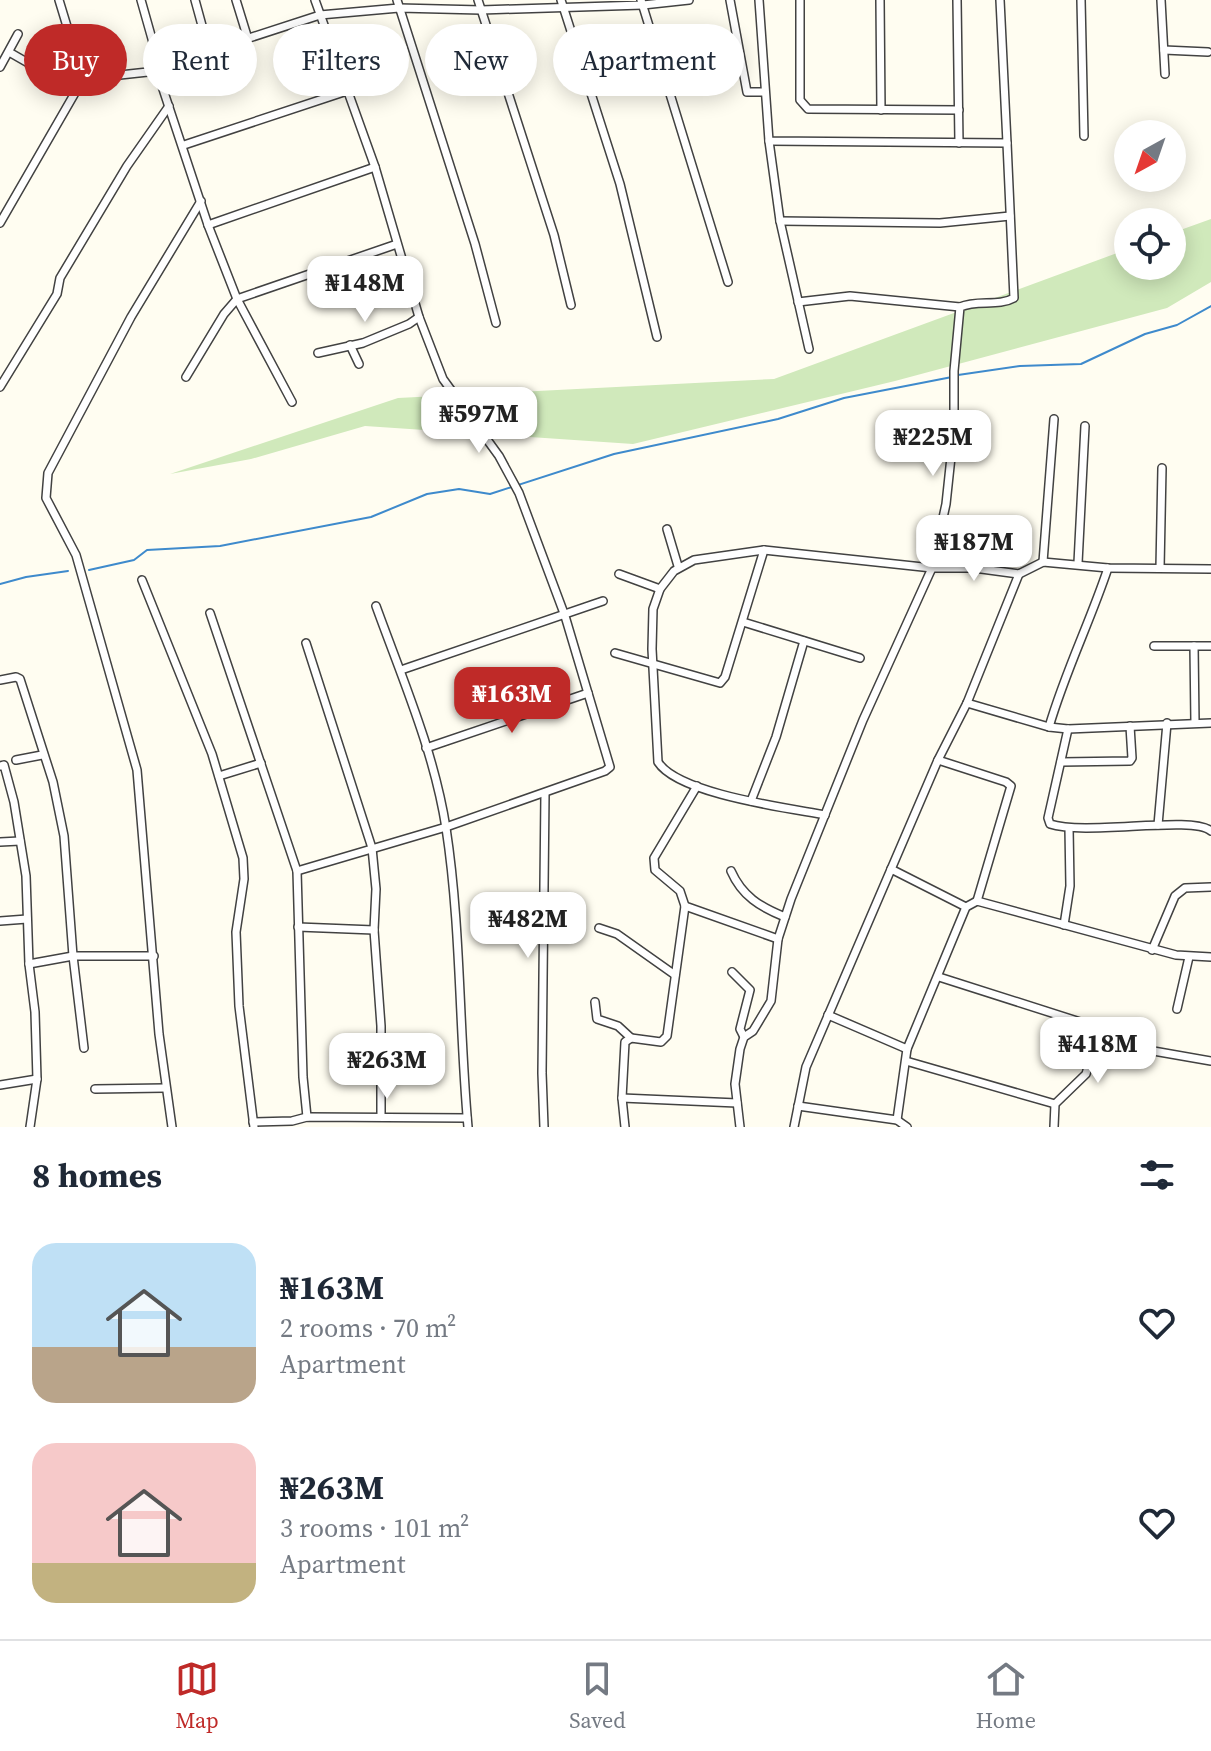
<!DOCTYPE html>
<html lang="en">
<head>
<meta charset="utf-8">
<style>
  body { margin:0; font-family:"Source Serif 4",serif; background:#f6f6f7; color:#1f2937; height:100vh; display:flex; flex-direction:column; font-size:30px; white-space:nowrap }
  * { box-sizing:border-box; margin:0 }
  p { font-size:26px; color:#747a83 }
  .icon { flex:none; width:44px; height:44px; fill:none; stroke:currentColor; stroke-width:2; stroke-linecap:round; stroke-linejoin:round }
  .map { position:relative; height:1127px; overflow:hidden }
  .side { display:flex; flex-direction:column; background:#fff; flex:1 }
  .side>* { flex:none }
  .banner { position:absolute; left:24px; top:24px; width:800px; height:72px; display:flex; gap:16px }
  .needle { width:52px; rotate:220deg }
  .buttons { position:absolute; left:1114px; top:120px; display:grid; gap:16px }
  .buttons a { display:grid; place-items:center; width:72px; height:72px; border-radius:50%; background:#fff; box-shadow:0 4px 20px #0003; font-size:40px }
  .price { position:absolute; translate:-50% -68px; padding:0 18px; border-radius:16px; background:#fff; color:#222; font-size:26px; line-height:52px; filter:drop-shadow(0 2px 4px #0008) }
  .price::after { content:''; position:absolute; left:50%; top:48px; width:24px; height:18px; margin-left:-12px; background:inherit; clip-path:polygon(0 0,100% 0,50% 100%) }
  .price.selected { background:#bf2a28; color:#fff }
  ul { padding:0; list-style:none }
  li { display:flex; align-items:center; gap:24px; height:200px; padding:0 32px }
  li span { display:grid; place-items:center; flex:none; width:224px; height:160px; border-radius:24px; color:#555 }
  li>.icon { margin-inline-start:auto }
  span .icon { width:96px; height:96px; fill:#fffc; stroke-width:1 }
  li b { font-size:34px }
  h2 { display:flex; justify-content:space-between; align-items:center; height:96px; padding:0 32px; font-size:34px }
  .tag { padding:0 28px; border-radius:36px; background:#fff; box-shadow:0 4px 20px #0003; font-size:28px; line-height:72px }
  .tag.selected { background:#bf2a28; color:#fff }
  .tab-bar { display:flex; justify-content:space-around; align-items:center; height:112px; border-top:2px solid #e0e1e3; background:#fff; font-size:22px; color:#747a83 }
  .tab-bar a { display:grid; justify-items:center; gap:4px }
  .tab-bar .selected { color:#bf2a28 }
  .map>svg:first-child { display:block }
  .green { fill:#d0e9bb }
  .lines { fill:none; stroke-linecap:round; stroke-linejoin:round }
  .stream { stroke:#3e8acc; stroke-width:2 }
  .street-casing { stroke:#424242; stroke-width:10 }
  .street { stroke:#fff; stroke-width:7 }
</style>
</head>
<body>
<div class="map">
<svg width="1211" height="1127" viewBox="0 0 1211 1127">
  <rect width="100%" height="100%" fill="#fffdf1"/>
  <!-- green -->
  <path class="green" d="M1211,219V282L1167,308L895,381L633,444L365,426L251,459L170,474L398,398L774,379L1128,249V266H1172V233Z"/>
  <g class="lines">
    <!-- stream -->
    <g class="stream">
      <path d="M958,375L1020,366L1081,364L1145,334L1177,325L1211,306"/>
      <path d="M89,570L134,560L147,550L220,546L371,517L427,494L459,489L490,494L614,454L778,419L844,398L952,377"/>
      <path d="M0,584L26,577L68,571"/>
    </g>
    <!-- street casing -->
    <g class="street-casing">
      <g id="street">
        <path d="M141,0L154,46L157,71L208,225L237,299L292,402"/>
        <path d="M195,0L209,51"/>
        <path d="M236,0L248,39"/>
        <path d="M397,0L475,244L496,323"/>
        <path d="M478,0L554,235L571,305"/>
        <path d="M561,0L620,184L657,337"/>
        <path d="M641,0L728,282"/>
        <path d="M730,0L747,92H764"/>
        <path d="M759,0L769,141L1007,143L1000,0"/>
        <path d="M800,0V100L808,109L959,110"/>
        <path d="M880,0L881,110"/>
        <path d="M957,0L959,143"/>
        <path d="M1081,0L1084,136"/>
        <path d="M1161,0L1165,74"/>
        <path d="M1164,50L1208,52"/>
        <path d="M9,52L77,91"/>
        <path d="M0,67L18,34"/>
        <path d="M83,79L157,71L209,51L320,15L399,8L481,10L643,5L689,0"/>
        <path d="M769,141L780,221L809,349"/>
        <path d="M184,145L347,91"/>
        <path d="M780,221L940,223L1010,216"/>
        <path d="M0,223L83,79L59,0"/>
        <path d="M208,225L375,167"/>
        <path d="M798,302L850,296L960,307"/>
        <path d="M350,345L359,364"/>
        <path d="M318,353L363,343L409,324L419,317"/>
        <path d="M186,377L224,314L237,299L397,244"/>
        <path d="M0,387L57,294L60,278L127,166L169,106"/>
        <path d="M667,529L678,566"/>
        <path d="M1043,562L1054,419"/>
        <path d="M1078,563L1085,426"/>
        <path d="M1160,568L1162,468"/>
        <path d="M619,574L660,589"/>
        <path d="M142,580L212,754L243,858L244,879L236,932L239,1006L254,1127"/>
        <path d="M376,606C402,678 434,751 446,828C461,925 459,1029 468,1127"/>
        <path d="M210,613L297,871L303,1077L307,1117"/>
        <path d="M743,622L860,658"/>
        <path d="M306,643L372,848L376,889L374,930L381,1026V1116"/>
        <path d="M1154,646H1211"/>
        <path d="M1194,646L1195,723"/>
        <path d="M615,653L720,683L725,677L764,550"/>
        <path d="M401,670L603,601"/>
        <path d="M0,680L16,677L20,679L53,782L64,836L73,956L84,1048"/>
        <path d="M967,703L1049,727L1068,729L1211,723"/>
        <path d="M1049,727C1065,672 1090,622 1108,568"/>
        <path d="M1068,729L1048,818L1050,824C1086,836 1193,815 1211,831"/>
        <path d="M426,748L588,693"/>
        <path d="M16,760L42,755"/>
        <path d="M938,760L1006,782L1011,786L977,901"/>
        <path d="M1061,762L1130,761L1132,758L1130,726"/>
        <path d="M0,766L4,765L14,802L26,876L29,964L35,1012L37,1079L30,1127"/>
        <path d="M219,776L261,763"/>
        <path d="M697,786L654,858L655,870L680,891L685,906L778,939"/>
        <path d="M751,801L776,737L804,641"/>
        <path d="M825,815C788,808 678,794 658,762L652,649L653,609L660,589L674,571L694,560L764,550L932,568H974L1019,574L1043,562L1108,568L1211,569"/>
        <path d="M1158,825L1167,723"/>
        <path d="M0,842L20,841"/>
        <path d="M891,869L966,907"/>
        <path d="M297,871L446,827L605,771L610,767L565,616L519,493L499,456L443,379L419,317L375,167L315,0"/>
        <path d="M731,871C742,896 760,907 785,917"/>
        <path d="M0,921L27,919"/>
        <path d="M1064,925L1070,886L1069,828"/>
        <path d="M298,927L374,930"/>
        <path d="M599,928L617,934L675,975"/>
        <path d="M1152,950L1175,896L1185,888L1211,887"/>
        <path d="M29,964L73,956H154"/>
        <path d="M732,972L750,990L740,1029L744,1037"/>
        <path d="M939,977L1099,1028L1142,1049L1211,1061"/>
        <path d="M595,1002L597,1019L618,1026L631,1038"/>
        <path d="M1177,1009L1189,957"/>
        <path d="M828,1015L907,1049"/>
        <path d="M906,1061L1055,1104"/>
        <path d="M0,1085L37,1079"/>
        <path d="M95,1089L165,1088"/>
        <path d="M622,1098L737,1103"/>
        <path d="M798,1106L897,1120L907,1127"/>
        <path d="M897,1120L907,1049L966,907L977,901L1176,955L1211,957"/>
        <path d="M253,1122L292,1121L307,1117L467,1118"/>
        <path d="M172,1127L159,1034L137,770L76,555L46,498L48,473L131,317L201,201"/>
        <path d="M544,1127L542,1073L545,793"/>
        <path d="M625,1127L622,1098L625,1042L631,1038L661,1042L667,1036L685,906"/>
        <path d="M740,1127L735,1084L740,1049L744,1037L753,1031L771,1001L778,939L791,899L863,720L932,568L946,504L954,429V371L960,307C977,299 998,307 1014,298L1007,143"/>
        <path d="M794,1127L806,1067L938,760L967,703L1019,574"/>
        <path d="M1054,1127L1055,1104L1086,1074L1099,1028"/>
      </g>
    </g>
    <!-- street -->
    <use href="#street" class="street"/>
  </g>
</svg>
<div class="buttons">
<a><svg class="needle" viewBox="-14 -14 28 28"><path d="M0-13l5 13h-10z" fill="#e53935"/><path d="M0 13l5-13h-10z" fill="#747a83"/></svg></a>
<a><svg class="icon" aria-label="locate" viewBox="0 0 24 24"><circle cx="12" cy="12" r="6"/><path d="M12 2v4M12 18v4M2 12h4M18 12h4"/></svg></a>
</div>
<b class="price" style="left:365px;top:324px">₦148M</b>
<b class="price" style="left:479px;top:455px">₦597M</b>
<b class="price" style="left:933px;top:478px">₦225M</b>
<b class="price" style="left:974px;top:583px">₦187M</b>
<b class="price selected" style="left:512px;top:735px">₦163M</b>
<b class="price" style="left:528px;top:960px">₦482M</b>
<b class="price" style="left:1098px;top:1085px">₦418M</b>
<b class="price" style="left:387px;top:1101px">₦263M</b>
<div class="banner">
<a class="tag selected">Buy</a>
<a class="tag">Rent</a>
<a class="tag">Filters</a>
<a class="tag">New</a>
<a class="tag">Apartment</a>
</div>
</div>
<section class="side">
<h2>8 homes<svg class="icon" aria-label="filters" viewBox="0 0 24 24"><path d="M4 7h16M4 17h16"/><circle cx="9" cy="7" r="2"/><circle cx="15" cy="17" r="2"/></svg></h2>
<ul>
<li><span style="background:linear-gradient(#bfe0f5 65%,#b9a48a 0)"><svg class="icon" aria-label="home" viewBox="0 0 24 24"><path d="M3 11l9-7 9 7M6 9v11h12V9"/></svg></span><div><b>₦163M</b><p>2 rooms · 70 m²</p><p>Apartment</p></div><svg class="icon" aria-label="heart" viewBox="0 0 24 24"><path d="M12 20l-8-8c-3-5 5-10 8-4 3-6 11-1 8 4z"/></svg></li>
<li><span style="background:linear-gradient(#f6c9c9 75%,#c2b280 0)"><svg class="icon" aria-label="home" viewBox="0 0 24 24"><path d="M3 11l9-7 9 7M6 9v11h12V9"/></svg></span><div><b>₦263M</b><p>3 rooms · 101 m²</p><p>Apartment</p></div><svg class="icon" aria-label="heart" viewBox="0 0 24 24"><path d="M12 20l-8-8c-3-5 5-10 8-4 3-6 11-1 8 4z"/></svg></li>
</ul>
</section>
<nav class="tab-bar">
<a class="selected"><svg class="icon" aria-label="map" viewBox="0 0 24 24"><path d="M3 6l6-2 6 2 6-2v14l-6 2-6-2-6 2zM9 4v14M15 6v14"/></svg>Map</a>
<a><svg class="icon" aria-label="saved" viewBox="0 0 24 24"><path d="M7 4h10v16l-5-4-5 4z"/></svg>Saved</a>
<a><svg class="icon" aria-label="home" viewBox="0 0 24 24"><path d="M3 11l9-7 9 7M6 9v11h12V9"/></svg>Home</a>
</nav>
</body>
</html>
